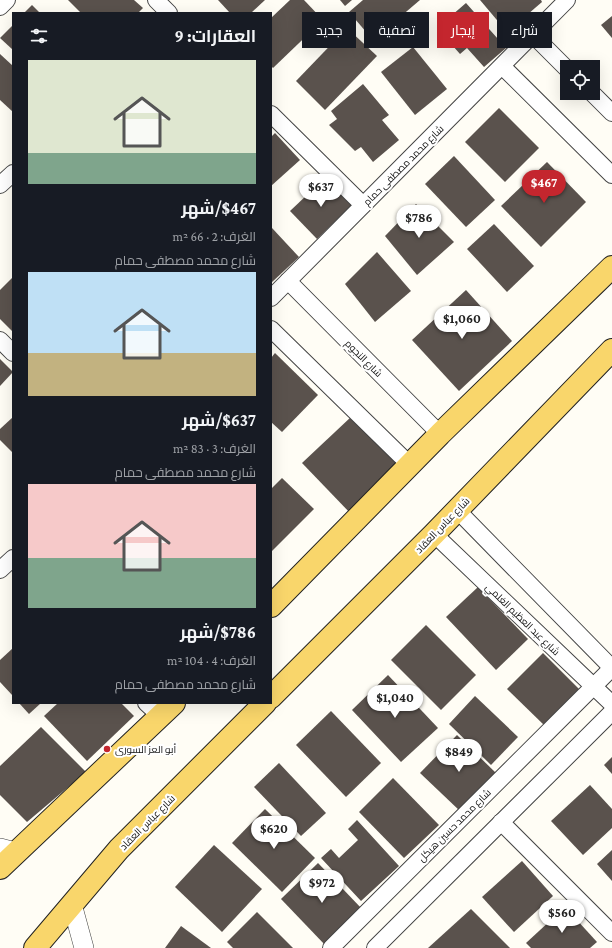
<!DOCTYPE html>
<html lang="ar">
<head>
<meta charset="utf-8">
<style>
  body { margin:0; font-family:"Crimson Pro",Cairo,serif; background:#20242c; color:#f1f3f6; direction:rtl; height:100vh; display:flex; flex-direction:column; font-size:15px; white-space:nowrap }
  * { box-sizing:border-box; margin:0 }
  p { font-size:13px; color:#9ea1a6 }
  .icon { flex:none; width:22px; height:22px; fill:none; stroke:currentColor; stroke-width:2; stroke-linecap:round; stroke-linejoin:round }
  .map { position:relative; flex:1; overflow:hidden; direction:ltr }
  .side { position:absolute; left:12px; top:12px; width:260px; height:692px; display:flex; flex-direction:column; background:#171b24; border-radius:0px; box-shadow:0 4px 16px #0002; direction:rtl }
  .side>* { flex:none }
  .banner { position:absolute; left:284px; top:12px; width:268px; height:36px; direction:rtl; display:flex; gap:8px }
  .fabs { position:absolute; left:560px; top:60px; display:grid; gap:8px }
  .fabs a { display:grid; place-items:center; width:40px; height:40px; border-radius:0px; background:#171b24; box-shadow:0 4px 16px #0002; font-size:20px }
  .price { position:absolute; translate:-50% -34px; padding:0 9px; border-radius:14px; background:#fff; color:#222; font-size:13px; line-height:26px; filter:drop-shadow(0 1px 2px #0008) }
  .price::after { content:''; position:absolute; left:50%; top:24px; width:12px; height:9px; margin-left:-6px; background:inherit; clip-path:polygon(0 0,100% 0,50% 100%) }
  .price.selected { background:#c4262e; color:#fff }
  ul { padding:0; list-style:none }
  li { display:grid; align-content:center; gap:8px; height:212px; padding:0 16px }
  li span { display:grid; place-items:center; height:124px; border-radius:0px; color:#555 }
  li>.icon { margin-inline-start:auto }
  span .icon { width:72px; height:72px; fill:#fffc; stroke-width:1 }
  li b { font-size:17px }
  h2 { display:flex; justify-content:space-between; align-items:center; height:48px; padding:0 16px; font-size:17px }
  .chip { padding:0 14px; border-radius:0px; background:#171b24; box-shadow:0 4px 16px #0002; font-size:14px; line-height:36px }
  .chip.selected { background:#c4262e; color:#fff }
  .map>svg:first-child { display:block }
  .building { fill:#5a524d }
  .lines { fill:none; stroke-linecap:round; stroke-linejoin:round }
  .minor-casing { stroke:#444; stroke-width:18 }
  .tertiary-casing { stroke:#444; stroke-width:20 }
  .primary-casing { stroke:#222; stroke-width:24 }
  .minor { stroke:#fff; stroke-width:16 }
  .tertiary { stroke:#fff; stroke-width:19 }
  .primary { stroke:#f9d66b; stroke-width:22 }
  .poi-dot { fill:#c4262e; stroke:#fff; stroke-width:1.5 }
  .labels { text-anchor:middle; stroke-width:4; stroke-linejoin:round; paint-order:stroke }
  .street-label { font-size:10px; fill:#111; stroke:#fff }
  .poi-label { font-size:10px; fill:#111; stroke:#fff; text-anchor:start }
</style>
</head>
<body>
<div class="map">
<svg width="612" height="948" viewBox="0 0 612 948">
  <rect width="100%" height="100%" fill="#fffdf5"/>
  <!-- building -->
  <g class="building">
    <path d="M68,0H134L143,8L138,13H81Z"/>
    <path d="M218,0H265L251,13H230Z"/>
    <path d="M290,0H304L323,20L273,68L271,66V18Z"/>
    <path d="M340,0H352L345,6Z"/>
    <path d="M363,0H420L373,40L349,12Z"/>
    <path d="M480,0H541L542,2L507,32Z"/>
    <path d="M466,3L506,48L484,67L467,48L460,54L437,28Z"/>
    <path d="M32,5L40,13H24Z"/>
    <path d="M612,16V38L601,25Z"/>
    <path d="M13,25V50L0,38Z"/>
    <path d="M347,28L377,56L325,110L296,81Z"/>
    <path d="M413,47L447,89L415,115L381,72Z"/>
    <path d="M0,54L13,66V112L0,100Z"/>
    <path d="M363,84L389,115L382,120L399,140L373,162L361,147L355,151L329,125L337,119L331,111Z"/>
    <path d="M499,108L539,148L505,182L465,142Z"/>
    <path d="M275,133L300,160L271,186V137Z"/>
    <path d="M454,156L495,200L466,227L425,184Z"/>
    <path d="M547,162L586,202L541,247L501,206Z"/>
    <path d="M326,177L352,205L317,239L290,211Z"/>
    <path d="M416,204L454,242L417,275L385,236Z"/>
    <path d="M494,224L534,266L507,292L467,249Z"/>
    <path d="M272,228L299,257L271,283V229Z"/>
    <path d="M377,252L411,291L375,322L345,284Z"/>
    <path d="M13,277V332L0,319V290Z"/>
    <path d="M466,290L512,341L459,391L412,340Z"/>
    <path d="M275,353L318,395L282,432L271,422V358Z"/>
    <path d="M0,359L13,372L0,386Z"/>
    <path d="M352,416L402,468L352,515L302,463Z"/>
    <path d="M13,417V453L0,440V429Z"/>
    <path d="M282,478L314,509L271,552V489Z"/>
    <path d="M478,587L528,639L496,670L446,617Z"/>
    <path d="M426,625L476,675L441,710L391,660Z"/>
    <path d="M13,648V696L0,682V660Z"/>
    <path d="M543,653L581,691L546,727L507,689Z"/>
    <path d="M388,675L438,728L401,762L352,710Z"/>
    <path d="M475,696L518,737L491,765L449,724Z"/>
    <path d="M19,703H41L29,714Z"/>
    <path d="M58,703H121L134,716L87,761L44,716Z"/>
    <path d="M331,711L381,763L346,797L296,745Z"/>
    <path d="M41,727L86,772L27,822L0,795V766Z"/>
    <path d="M457,735L497,774L461,812L420,773Z"/>
    <path d="M612,757V774L604,765Z"/>
    <path d="M279,763L326,813L301,836L254,787Z"/>
    <path d="M393,778L439,825L404,858L359,812Z"/>
    <path d="M590,785L612,809V828L583,855L551,821Z"/>
    <path d="M265,809L315,858L282,892L232,843Z"/>
    <path d="M357,820L399,866L361,901L321,858L331,849L339,858L358,840L348,829Z"/>
    <path d="M214,845L262,889L222,932L175,887Z"/>
    <path d="M612,850V881L597,864Z"/>
    <path d="M522,861L553,896L514,932L482,897Z"/>
    <path d="M318,863L363,910L326,946L281,899Z"/>
    <path d="M565,907L597,942L590,948H531L526,943Z"/>
    <path d="M471,909L510,948H428Z"/>
    <path d="M257,912L293,948H233L227,942Z"/>
    <path d="M181,926L211,948H165Z"/>
  </g>
  <g class="lines">
    <!-- minor casing -->
    <g class="minor-casing">
      <g id="minor">
        <path d="M156,0L169,13"/>
        <path d="M0,7L7,0"/>
        <path d="M532,34L567,69"/>
        <path d="M502,66L612,175"/>
        <path d="M592,93L612,113"/>
        <path d="M271,114L363,205"/>
        <path d="M0,185L13,173"/>
        <path d="M288,281L440,434"/>
        <path d="M271,298L567,0"/>
        <path d="M271,329L411,466"/>
        <path d="M0,340L13,353"/>
        <path d="M457,510L612,668"/>
        <path d="M434,534L612,704"/>
        <path d="M0,570L13,558"/>
        <path d="M146,703L160,716"/>
        <path d="M501,822L612,933"/>
        <path d="M331,948L612,668"/>
        <path d="M375,948L612,712"/>
      </g>
    </g>
    <!-- tertiary casing -->
    <g class="tertiary-casing">
      <g id="tertiary">
        <path d="M0,848L15,852"/>
        <path d="M72,904L84,948"/>
      </g>
    </g>
    <!-- primary casing -->
    <g class="primary-casing">
      <g id="primary">
        <path d="M271,606L440,434L612,267"/>
        <path d="M271,697L434,534L612,350"/>
        <path d="M0,868L174,703"/>
        <path d="M35,948L119,849L265,703"/>
      </g>
    </g>
    <!-- minor -->
    <use href="#minor" class="minor"/>
    <!-- tertiary -->
    <use href="#tertiary" class="tertiary"/>
    <!-- primary -->
    <use href="#primary" class="primary"/>
  </g>
  <!-- markers -->
  <circle class="poi-dot" cx="107" cy="749" r="4"/>
  <g class="labels">
    <!-- street labels -->
    <g class="street-label">
      <text transform="translate(403 165) rotate(-45)" y="4">شارع محمد مصطفى حمام</text>
      <text transform="translate(364 358) rotate(45)" y="4">شارع النجوم</text>
      <text transform="translate(442 525) rotate(-46)" y="4">شارع عباس العقاد</text>
      <text transform="translate(523 619) rotate(44)" y="4">شارع عبد العظيم الغلمي</text>
      <text transform="translate(147 822) rotate(-45)" y="4">شارع عباس العقاد</text>
      <text transform="translate(454 825) rotate(-45)" y="4">شارع محمد حسين هيكل</text>
    </g>
    <!-- poi labels -->
    <g class="poi-label">
      <text x="115" y="753">أبو العز السورى</text>
    </g>
  </g>
</svg>
<div class="fabs">
<a><svg class="icon" aria-label="locate" viewBox="0 0 24 24"><circle cx="12" cy="12" r="6"/><path d="M12 2v4M12 18v4M2 12h4M18 12h4"/></svg></a>
</div>
<b class="price selected" style="left:544px;top:204px">$467</b>
<b class="price" style="left:321px;top:208px">$637</b>
<b class="price" style="left:419px;top:239px">$786</b>
<b class="price" style="left:462px;top:340px">$1,060</b>
<b class="price" style="left:395px;top:719px">$1,040</b>
<b class="price" style="left:459px;top:773px">$849</b>
<b class="price" style="left:274px;top:850px">$620</b>
<b class="price" style="left:322px;top:904px">$972</b>
<b class="price" style="left:562px;top:934px">$560</b>
<div class="banner">
<a class="chip">شراء</a>
<a class="chip selected">إيجار</a>
<a class="chip">تصفية</a>
<a class="chip">جديد</a>
</div>
<section class="side">
<h2>العقارات: 9<svg class="icon" aria-label="filters" viewBox="0 0 24 24"><path d="M4 7h16M4 17h16"/><circle cx="9" cy="7" r="2"/><circle cx="15" cy="17" r="2"/></svg></h2>
<ul>
<li><span style="background:linear-gradient(#dfe7d0 75%,#7fa58c 0)"><svg class="icon" aria-label="home" viewBox="0 0 24 24"><path d="M3 11l9-7 9 7M6 9v11h12V9"/></svg></span><div><b>$467/شهر</b><p>الغرف: 2 · 66 m²</p><p>شارع محمد مصطفى حمام</p></div></li>
<li><span style="background:linear-gradient(#bfe0f5 65%,#c2b280 0)"><svg class="icon" aria-label="home" viewBox="0 0 24 24"><path d="M3 11l9-7 9 7M6 9v11h12V9"/></svg></span><div><b>$637/شهر</b><p>الغرف: 3 · 83 m²</p><p>شارع محمد مصطفى حمام</p></div></li>
<li><span style="background:linear-gradient(#f6c9c9 60%,#7fa58c 0)"><svg class="icon" aria-label="home" viewBox="0 0 24 24"><path d="M3 11l9-7 9 7M6 9v11h12V9"/></svg></span><div><b>$786/شهر</b><p>الغرف: 4 · 104 m²</p><p>شارع محمد مصطفى حمام</p></div></li>
</ul>
</section>
</div>
</body>
</html>
